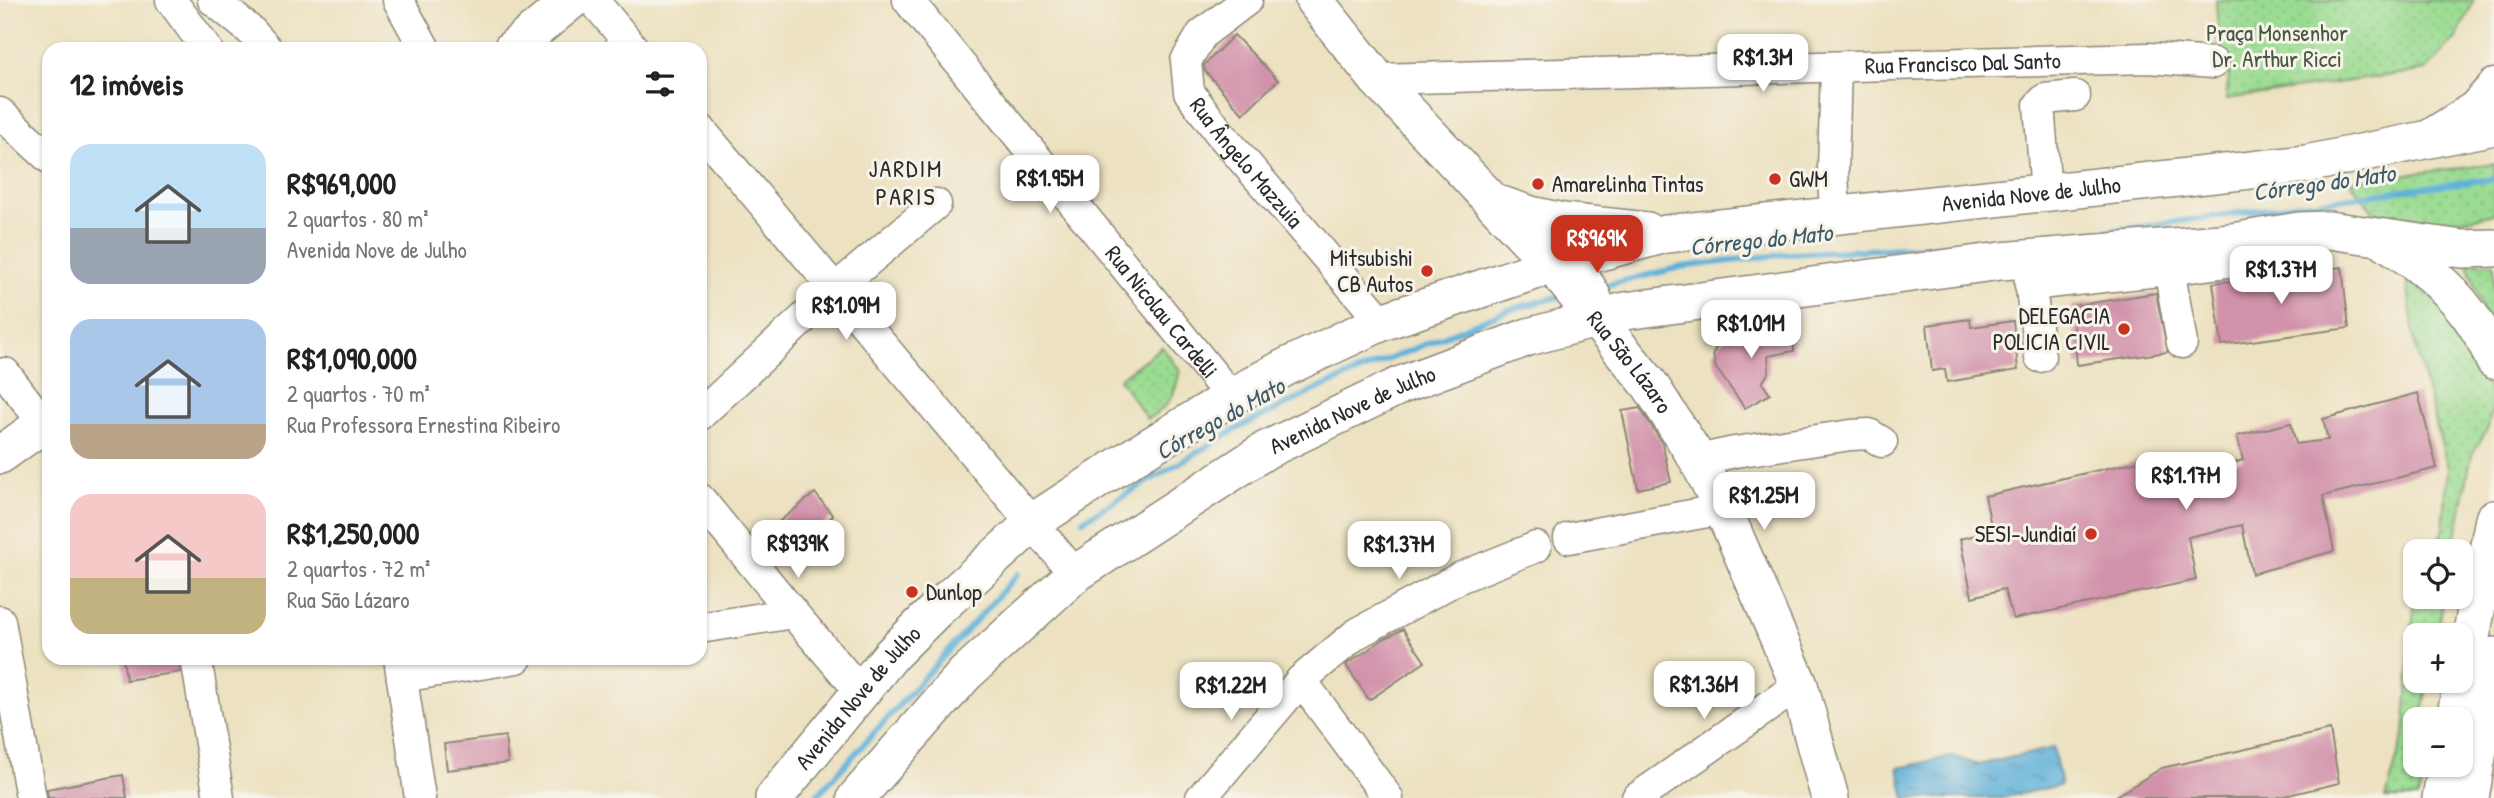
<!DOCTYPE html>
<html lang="pt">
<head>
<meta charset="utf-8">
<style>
  body { margin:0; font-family:"Patrick Hand",sans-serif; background:#f6f6f6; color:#222; height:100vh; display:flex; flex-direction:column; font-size:26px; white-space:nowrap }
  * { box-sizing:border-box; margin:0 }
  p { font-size:23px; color:#767676 }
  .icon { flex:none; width:38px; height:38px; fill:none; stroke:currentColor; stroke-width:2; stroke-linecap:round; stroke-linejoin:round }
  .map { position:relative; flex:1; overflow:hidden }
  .drawer { position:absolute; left:42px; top:42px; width:665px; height:623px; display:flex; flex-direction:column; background:#fff; border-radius:21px; box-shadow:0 2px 5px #0004 }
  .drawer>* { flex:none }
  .fabs { position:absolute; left:2403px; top:539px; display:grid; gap:14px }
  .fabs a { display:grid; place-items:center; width:70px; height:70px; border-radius:14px; background:#fff; box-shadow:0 2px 5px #0004; font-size:35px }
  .price { position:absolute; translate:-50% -60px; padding:0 16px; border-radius:14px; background:#fff; color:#222; font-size:23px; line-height:46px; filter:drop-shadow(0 2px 4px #0008) }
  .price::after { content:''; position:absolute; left:50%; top:42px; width:21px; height:16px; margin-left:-10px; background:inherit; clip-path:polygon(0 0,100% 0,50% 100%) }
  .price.current { background:#c8321e; color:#fff }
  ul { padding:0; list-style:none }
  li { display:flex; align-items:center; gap:21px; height:175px; padding:0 28px }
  li span { display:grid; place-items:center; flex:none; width:196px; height:140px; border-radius:21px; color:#555 }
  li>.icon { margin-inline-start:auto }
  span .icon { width:84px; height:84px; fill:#fffc; stroke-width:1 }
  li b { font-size:30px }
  h2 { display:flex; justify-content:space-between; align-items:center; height:84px; padding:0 28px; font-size:30px }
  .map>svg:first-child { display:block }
  .park { fill:url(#park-dots); stroke:#62835e; stroke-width:2 }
  .water { fill:url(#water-ripples); stroke:#446e82; stroke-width:2 }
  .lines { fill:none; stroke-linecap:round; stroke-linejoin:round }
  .stream { stroke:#5db0d9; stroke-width:6 }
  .building { fill:#d292ab }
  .minor-casing { stroke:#8c8676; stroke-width:33 }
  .major-casing { stroke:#8c8676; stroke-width:40 }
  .minor { stroke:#fff; stroke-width:30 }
  .major { stroke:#fff; stroke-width:37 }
  .poi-dot { fill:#c8321e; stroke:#f7f3e8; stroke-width:2.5 }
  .labels { text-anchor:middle; stroke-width:6; stroke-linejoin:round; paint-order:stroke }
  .park-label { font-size:23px; fill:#475744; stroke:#f7f3e8 }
  .street-label { font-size:23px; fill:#2b2b2b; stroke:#f7f3e8 }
  .poi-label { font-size:23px; fill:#2b2b2b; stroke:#f7f3e8; text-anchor:start }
  .neighbourhood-label { font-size:24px; letter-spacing:2px; fill:#2b2b2b; stroke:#f7f3e8 }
  .water-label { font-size:24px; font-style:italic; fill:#3c5a68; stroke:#f7f3e8 }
</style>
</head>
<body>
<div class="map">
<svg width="2494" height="798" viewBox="0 0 2494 798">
  <defs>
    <pattern id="park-dots" width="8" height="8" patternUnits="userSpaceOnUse" patternTransform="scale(1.75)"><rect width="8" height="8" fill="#9adb91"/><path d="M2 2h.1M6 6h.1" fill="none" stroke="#85bc7d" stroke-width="1.8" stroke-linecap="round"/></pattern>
    <pattern id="water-ripples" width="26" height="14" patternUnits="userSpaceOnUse" patternTransform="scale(1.75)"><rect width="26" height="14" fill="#5db0d9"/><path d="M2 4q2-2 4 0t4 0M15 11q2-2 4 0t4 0" fill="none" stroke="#4d8fb0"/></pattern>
  </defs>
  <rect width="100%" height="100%" fill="#f7f3e8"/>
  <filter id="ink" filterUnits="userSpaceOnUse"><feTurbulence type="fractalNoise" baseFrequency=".0143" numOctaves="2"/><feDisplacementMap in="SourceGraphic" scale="14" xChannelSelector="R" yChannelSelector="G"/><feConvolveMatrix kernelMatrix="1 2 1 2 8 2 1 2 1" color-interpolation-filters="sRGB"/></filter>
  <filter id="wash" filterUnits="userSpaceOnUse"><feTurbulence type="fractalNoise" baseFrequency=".00686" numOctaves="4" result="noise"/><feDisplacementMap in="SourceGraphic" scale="28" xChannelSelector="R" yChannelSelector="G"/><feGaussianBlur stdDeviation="1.57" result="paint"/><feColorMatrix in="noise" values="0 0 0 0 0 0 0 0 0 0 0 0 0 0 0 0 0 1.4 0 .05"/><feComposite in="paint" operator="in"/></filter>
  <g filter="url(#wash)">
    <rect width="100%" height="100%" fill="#ece1c0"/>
    <!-- park -->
    <g class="park">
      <path d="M2216,0H2474L2457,37L2426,70L2226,99L2230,67L2219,50Z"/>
      <path d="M2494,164V214C2454,225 2415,218 2375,213L2349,181Z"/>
      <path d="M2468,263H2494V328L2490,337Z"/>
      <path d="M2407,280L2441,303L2477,355L2493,402L2488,428L2472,454L2453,551H2434L2443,529L2448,468L2415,345Z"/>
      <path d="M1162,347L1180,370C1175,395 1171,406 1147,419L1119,379Z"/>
      <path d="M2415,595L2444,597L2437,635H2415V681H2428L2421,719H2415V765H2426V774L2417,798H2386L2404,734Z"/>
    </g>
    <!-- water -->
    <path class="water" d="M2053,748L2061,785L2001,798H1905L1898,768L1953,756L1978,765Z"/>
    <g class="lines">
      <!-- stream -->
      <g class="stream">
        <path d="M2053,239L2425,187L2494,179"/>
        <path d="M1599,287L1681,267L1787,254L2001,243"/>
        <path d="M1083,520L1240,427L1322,387L1508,310L1561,296"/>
        <path d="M815,798L1018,574"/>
      </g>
    </g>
    <g id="blocks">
      <!-- building -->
      <g class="building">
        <path d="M1234,35L1278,80L1243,114L1205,71L1204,65Z"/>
        <path d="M2342,267L2349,328L2222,345L2213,283Z"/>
        <path d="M2156,293L2168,352L2077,365L2072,306Z"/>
        <path d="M1970,319L1971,327L2013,321L2018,370L1947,382L1945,369L1932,371L1927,325Z"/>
        <path d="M1792,325L1794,351L1768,356L1769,372L1762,383L1770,394L1745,408L1716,368L1713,354L1716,347L1732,334Z"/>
        <path d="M2418,393L2437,468L2323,496L2334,551L2252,574L2242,525L2188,537L2196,580L2013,619L2004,589L1972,597L1960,539L1992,531L1985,496L2174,453L2179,484L2231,471L2230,464L2243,460L2237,436L2291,423L2296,444L2328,440L2323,419Z"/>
        <path d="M1640,408L1662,443L1671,482L1638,489L1622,411Z"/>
        <path d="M815,493L833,516L794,548L775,525Z"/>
        <path d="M1403,629L1425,662L1369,700L1346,665L1382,640Z"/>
        <path d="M123,658H179L181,672L126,680Z"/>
        <path d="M2330,730L2339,783L2276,798H2113L2162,768Z"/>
        <path d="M505,736L508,763L447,770L444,744Z"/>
        <path d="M123,775L127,798H48L47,789Z"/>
      </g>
    </g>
  </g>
  <g filter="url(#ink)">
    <use href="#blocks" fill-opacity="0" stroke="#8c8676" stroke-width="2"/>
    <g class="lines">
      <!-- minor casing -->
      <g class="minor-casing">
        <g id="minor">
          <path d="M171,0L207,49"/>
          <path d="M213,0L251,31L267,49"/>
          <path d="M398,0L425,49"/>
          <path d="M593,0L634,49"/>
          <path id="s1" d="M908,0L1231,397"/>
          <path id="s2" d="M1247,0L1202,34L1186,61L1189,92L1219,132L1382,322"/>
          <path id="s3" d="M1377,79L2148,58L2213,63"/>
          <path d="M0,113L49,158"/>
          <path d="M700,129L1075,574"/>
          <path d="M2429,135L2473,107L2494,84"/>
          <path d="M2046,193L2039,105L2045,99L2075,96"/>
          <path d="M1835,216L1833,170L1836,67"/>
          <path d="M2166,251L2182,343"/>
          <path d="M2028,266L2040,357"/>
          <path d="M2030,285L2168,270L2311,251L2315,231"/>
          <path d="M5,373L44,424"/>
          <path d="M700,415L834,290L936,204"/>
          <path d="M1698,460L1735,452L1851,435L1869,434L1882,442"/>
          <path d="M700,499L793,613L860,691"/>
          <path d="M1569,538L1723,509"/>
          <path d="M0,621L31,798"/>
          <path d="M700,628L793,613"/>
          <path d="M196,658L219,798"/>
          <path d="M399,658L420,798"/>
          <path d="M402,677L517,658"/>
          <path d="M1301,680L1388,798"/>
          <path d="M1201,798L1301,680L1356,634L1459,578L1536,547"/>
          <path d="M1637,798L1799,685"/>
        </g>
      </g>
      <!-- major casing -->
      <g class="major-casing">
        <g id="major">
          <path id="s4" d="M1314,0L1377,79L1552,265L1650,385L1698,460L1723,509L1799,685L1830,798"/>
          <path d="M512,49L572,0"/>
          <path d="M1495,203L1531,215L1563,222L1647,231"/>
          <path d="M2387,242C2434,274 2473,305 2494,360"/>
          <path d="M1596,319L1625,311L2001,261L2232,242L2299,231L2329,230L2462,249L2494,248"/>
          <path d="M0,455L49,420"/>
          <path d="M2455,719L2494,519"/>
          <path id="s5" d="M774,798L892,654L935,611L1036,520L1131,458L1231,397L1286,367L1382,322L1552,265L1666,234L2306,164L2494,126"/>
          <path id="s6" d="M856,798L965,674L1075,574L1266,450L1401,385L1528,337L1596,319C1600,299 1579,276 1567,261"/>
          <path d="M2441,798L2447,765"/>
          <path d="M2470,798L2494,656"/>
        </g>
      </g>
      <!-- minor -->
      <use href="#minor" class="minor"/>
      <!-- major -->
      <use href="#major" class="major"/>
    </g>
  </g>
  <!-- markers -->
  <g class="poi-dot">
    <circle cx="1775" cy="179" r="7"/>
    <circle cx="1538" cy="184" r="7"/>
    <circle cx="1427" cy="271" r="7"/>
    <circle cx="2124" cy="329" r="7"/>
    <circle cx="2091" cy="534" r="7"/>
    <circle cx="912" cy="592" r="7"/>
  </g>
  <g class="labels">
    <!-- park labels -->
    <g class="park-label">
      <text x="2277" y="41">Praça Monsenhor<tspan x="2277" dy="26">Dr. Arthur Ricci</tspan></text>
    </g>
    <!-- street labels -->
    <g class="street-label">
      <text dy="8" stroke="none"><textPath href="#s3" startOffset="586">Rua Francisco Dal Santo</textPath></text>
      <text dy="8" stroke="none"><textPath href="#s2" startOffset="210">Rua Ângelo Mazzuia</textPath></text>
      <text dy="8" stroke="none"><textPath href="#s5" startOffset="1447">Avenida Nove de Julho</textPath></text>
      <text dy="8" stroke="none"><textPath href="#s1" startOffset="402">Rua Nicolau Cardelli</textPath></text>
      <text dy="8" stroke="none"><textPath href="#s4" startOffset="481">Rua São Lázaro</textPath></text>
      <text dy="8" stroke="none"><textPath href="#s6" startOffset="637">Avenida Nove de Julho</textPath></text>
      <text dy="8" stroke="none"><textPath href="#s5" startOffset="131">Avenida Nove de Julho</textPath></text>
    </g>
    <!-- poi labels -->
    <g class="poi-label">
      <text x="1789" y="187">GWM</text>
      <text x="1552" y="192">Amarelinha Tintas</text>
      <text x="1413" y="266" text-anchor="end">Mitsubishi<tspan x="1413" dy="26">CB Autos</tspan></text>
      <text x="2110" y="324" text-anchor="end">DELEGACIA<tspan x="2110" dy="26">POLICIA CIVIL</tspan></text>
      <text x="2077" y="542" text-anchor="end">SESI-Jundiaí</text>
      <text x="926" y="600">Dunlop</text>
    </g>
    <!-- neighbourhood labels -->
    <g class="neighbourhood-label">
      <text x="906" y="177">JARDIM<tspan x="906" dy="28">PARIS</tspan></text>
    </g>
    <!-- water labels -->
    <g class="water-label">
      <text transform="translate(2324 183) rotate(-8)" y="8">Córrego do Mato</text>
      <text transform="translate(1761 240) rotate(-6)" y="8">Córrego do Mato</text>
      <text transform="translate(1220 419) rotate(-29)" y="8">Córrego do Mato</text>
    </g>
  </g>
</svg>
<div class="fabs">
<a><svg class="icon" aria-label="locate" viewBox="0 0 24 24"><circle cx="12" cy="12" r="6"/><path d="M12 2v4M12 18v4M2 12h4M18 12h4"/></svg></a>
<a>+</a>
<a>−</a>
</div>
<b class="price" style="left:1763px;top:94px">R$1.3M</b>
<b class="price" style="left:1050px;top:215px">R$1.95M</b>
<b class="price current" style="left:1597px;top:275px">R$969K</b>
<b class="price" style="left:2281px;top:306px">R$1.37M</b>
<b class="price" style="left:846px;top:342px">R$1.09M</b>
<b class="price" style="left:1751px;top:360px">R$1.01M</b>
<b class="price" style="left:2186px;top:512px">R$1.17M</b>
<b class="price" style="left:1764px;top:532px">R$1.25M</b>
<b class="price" style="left:798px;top:580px">R$939K</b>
<b class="price" style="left:1399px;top:581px">R$1.37M</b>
<b class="price" style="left:1704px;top:721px">R$1.36M</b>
<b class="price" style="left:1231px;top:722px">R$1.22M</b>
<section class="drawer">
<h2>12 imóveis<svg class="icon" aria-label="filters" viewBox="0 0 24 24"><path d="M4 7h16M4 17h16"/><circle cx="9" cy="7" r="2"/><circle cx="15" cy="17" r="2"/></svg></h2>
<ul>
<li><span style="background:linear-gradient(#bfe0f5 60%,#9aa5b1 0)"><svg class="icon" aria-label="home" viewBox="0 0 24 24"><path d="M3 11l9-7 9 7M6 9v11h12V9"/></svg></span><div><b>R$969,000</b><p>2 quartos · 80 m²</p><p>Avenida Nove de Julho</p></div></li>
<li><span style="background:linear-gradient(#a9c7e8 75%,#b9a48a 0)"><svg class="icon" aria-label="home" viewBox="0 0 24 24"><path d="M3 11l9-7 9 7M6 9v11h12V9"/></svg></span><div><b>R$1,090,000</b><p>2 quartos · 70 m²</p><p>Rua Professora Ernestina Ribeiro</p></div></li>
<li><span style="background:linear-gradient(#f6c9c9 60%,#c2b280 0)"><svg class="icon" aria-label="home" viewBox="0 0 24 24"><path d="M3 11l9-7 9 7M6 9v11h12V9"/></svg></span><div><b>R$1,250,000</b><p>2 quartos · 72 m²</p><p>Rua São Lázaro</p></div></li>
</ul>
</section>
</div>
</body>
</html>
